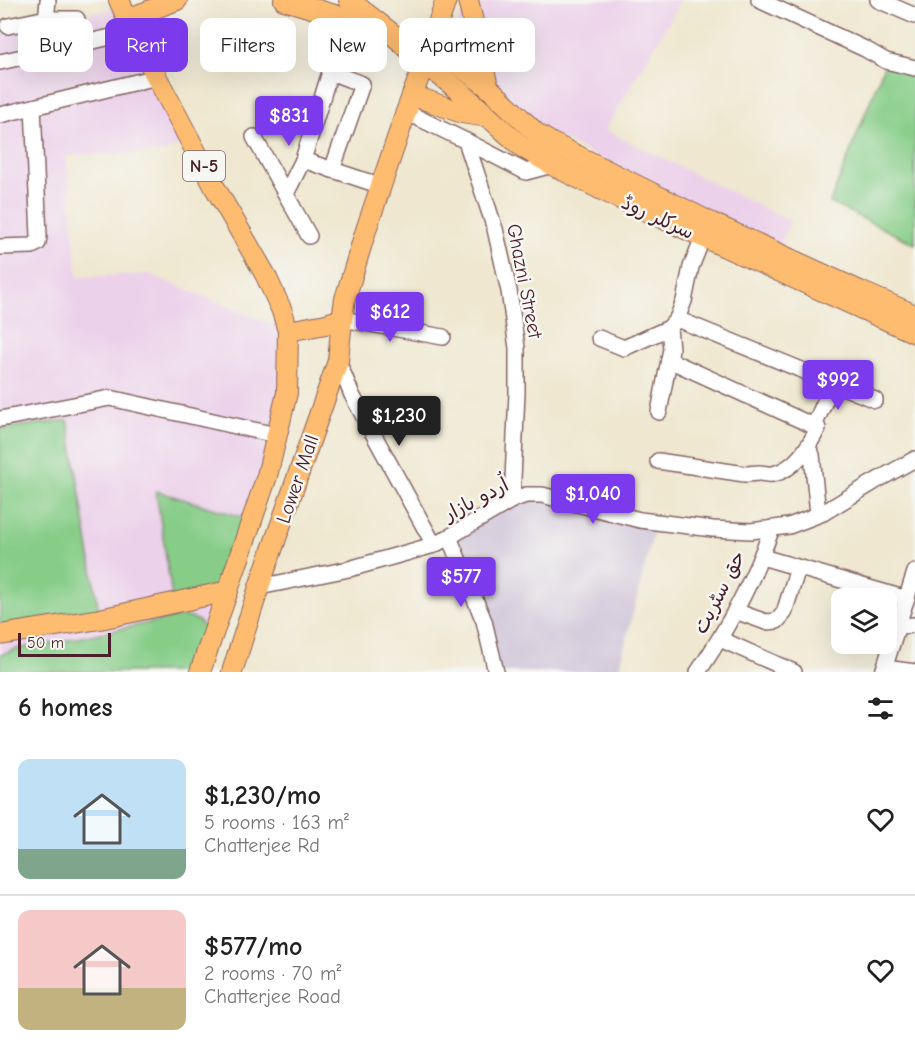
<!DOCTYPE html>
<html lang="en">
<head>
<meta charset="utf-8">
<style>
  body { margin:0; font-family:"Comic Neue","Playpen Sans Arabic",sans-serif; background:#f6f6f6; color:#222; height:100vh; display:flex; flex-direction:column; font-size:22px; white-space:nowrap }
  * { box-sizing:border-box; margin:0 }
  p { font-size:20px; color:#767676 }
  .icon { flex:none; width:33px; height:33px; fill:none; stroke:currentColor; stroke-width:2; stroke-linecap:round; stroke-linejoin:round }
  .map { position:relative; height:672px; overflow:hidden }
  .sheet { display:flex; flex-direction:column; background:#fff; flex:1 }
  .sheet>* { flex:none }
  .top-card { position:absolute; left:18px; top:18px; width:600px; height:54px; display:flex; gap:12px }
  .controls { position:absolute; left:831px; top:588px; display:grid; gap:12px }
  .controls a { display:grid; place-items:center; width:66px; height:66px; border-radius:12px; background:#fff; box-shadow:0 6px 24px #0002; font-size:30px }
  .scale { position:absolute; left:18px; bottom:15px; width:93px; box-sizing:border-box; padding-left:6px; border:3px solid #4a1f2b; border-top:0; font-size:16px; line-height:21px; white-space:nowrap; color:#4a1f2b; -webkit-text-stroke:4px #f6f6f2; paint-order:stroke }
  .price { position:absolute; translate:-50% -51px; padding:0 14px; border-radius:6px; background:#7c3aed; color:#fff; font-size:20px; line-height:39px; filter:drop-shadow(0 2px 3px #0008) }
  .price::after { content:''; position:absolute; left:50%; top:36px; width:18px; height:14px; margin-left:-9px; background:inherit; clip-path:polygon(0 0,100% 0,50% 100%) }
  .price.on { background:#222; color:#fff }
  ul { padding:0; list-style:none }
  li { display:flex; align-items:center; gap:18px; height:150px; padding:0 18px }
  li+li { border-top:2px solid #e0e0e0 }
  li span { display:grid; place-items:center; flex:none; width:168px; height:120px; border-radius:12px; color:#555 }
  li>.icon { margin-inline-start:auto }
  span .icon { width:72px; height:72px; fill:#fffc; stroke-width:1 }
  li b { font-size:26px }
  h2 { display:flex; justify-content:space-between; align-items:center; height:72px; padding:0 18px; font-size:26px }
  .tag { padding:0 21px; border-radius:12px; background:#fff; box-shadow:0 6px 24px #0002; font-size:21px; line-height:54px }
  .tag.on { background:#7c3aed; color:#fff }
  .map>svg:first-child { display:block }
  .built { fill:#ecd1ea }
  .industrial { fill:#cbbfd5 }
  .green { fill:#87cd88; stroke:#68765a; stroke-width:1.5 }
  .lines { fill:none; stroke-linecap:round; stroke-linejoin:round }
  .minor-casing { stroke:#846564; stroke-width:18 }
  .major-casing { stroke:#846564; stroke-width:22 }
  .minor { stroke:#fff; stroke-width:15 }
  .major { stroke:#febc70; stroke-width:20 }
  .labels { text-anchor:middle; stroke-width:5; stroke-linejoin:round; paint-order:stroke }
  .shield { fill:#f6f6f2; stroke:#7e6067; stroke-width:1.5 }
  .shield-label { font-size:18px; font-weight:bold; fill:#4a1f2b }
  .street-label { font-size:20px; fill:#4a1f2b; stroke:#f6f6f2 }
</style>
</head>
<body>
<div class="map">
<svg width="915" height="672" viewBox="0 0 915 672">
  <rect width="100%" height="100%" fill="#f6f6f2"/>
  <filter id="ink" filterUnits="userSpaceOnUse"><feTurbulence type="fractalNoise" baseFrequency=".0167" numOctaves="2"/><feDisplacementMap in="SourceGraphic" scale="12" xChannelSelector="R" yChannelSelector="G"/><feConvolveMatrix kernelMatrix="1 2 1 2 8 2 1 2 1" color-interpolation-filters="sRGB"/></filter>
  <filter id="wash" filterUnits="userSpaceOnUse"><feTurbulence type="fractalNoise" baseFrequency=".008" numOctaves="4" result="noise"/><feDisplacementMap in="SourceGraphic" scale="24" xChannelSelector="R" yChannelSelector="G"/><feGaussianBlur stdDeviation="1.35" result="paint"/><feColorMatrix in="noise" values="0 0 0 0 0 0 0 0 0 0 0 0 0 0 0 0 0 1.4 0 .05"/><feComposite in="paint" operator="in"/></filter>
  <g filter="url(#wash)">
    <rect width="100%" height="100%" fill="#efe7cf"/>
    <!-- built -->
    <g class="built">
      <path d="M495,0H680L673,15L605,130L790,221L779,248L548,132L447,42L462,13Z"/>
      <path d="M121,7L190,140L164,152L66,156L78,277L149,274L288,331L287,393L200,672H0V34Z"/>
    </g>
    <!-- industrial -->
    <path class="industrial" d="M527,495L656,522L618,672H496L449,537Z"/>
    <!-- green -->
    <g class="green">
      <path d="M886,61L915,71V244L830,203Z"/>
      <path d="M68,420L100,619L0,626V429Z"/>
      <path d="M156,491L252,520L228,591L173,603Z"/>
      <path d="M182,616C195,619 200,619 206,631L194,672H0V655L16,649L58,642Z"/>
    </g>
  </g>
  <g filter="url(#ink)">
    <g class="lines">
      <!-- minor casing -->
      <g class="minor-casing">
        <g id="minor">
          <path d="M759,0L865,49L886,61L915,68"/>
          <path d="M878,0L915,16"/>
          <path d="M46,20L48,0"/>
          <path d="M8,26L42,19H77"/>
          <path d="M0,62L133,32"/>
          <path d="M406,112L466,141L495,229L509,291L517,348V393L512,500"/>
          <path d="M0,115L157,77"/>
          <path d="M254,137L309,236"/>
          <path d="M466,141L526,172L552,165"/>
          <path d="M303,160L381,186"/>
          <path d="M286,194L303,160L330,72L362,84L332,170"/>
          <path d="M703,237L691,267L684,301L677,319L875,400"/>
          <path d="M0,247L32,246L38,243L39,236L33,107"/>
          <path d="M342,319L443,337"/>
          <path d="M599,338L624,348L669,328L677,319"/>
          <path d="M338,361L352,395L434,545"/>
          <path d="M659,412L671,349L669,328"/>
          <path d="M0,419L110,398L276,435"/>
          <path d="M814,426L833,383"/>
          <path d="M808,448L812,455L818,514"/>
          <path d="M658,461L745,474C750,474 755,473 759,473C764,473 769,475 773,474C796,469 809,446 818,428L669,360"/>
          <path d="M449,537L484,621L496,672"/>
          <path d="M762,557L907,599"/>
          <path d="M259,587L349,569L434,545L449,537L512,500L526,495H542L640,520L713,529L751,531L789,526L823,513L874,482L915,459"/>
          <path d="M735,611L766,622L777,621L784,613L798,568"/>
          <path d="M898,626L915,625"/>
          <path d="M720,639L794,672"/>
          <path d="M885,668L915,672"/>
          <path d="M698,672C728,628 754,579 772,528"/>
          <path d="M883,672L915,572"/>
        </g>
      </g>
      <!-- major casing -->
      <g class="major-casing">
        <g id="major">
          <path d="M119,0L133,32L214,186L265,274L282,311L288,331L287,393L267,476L200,672"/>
          <path d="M284,0L382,29"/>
          <path d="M349,0L390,32L424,63L462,93L522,147L552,165L618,198L703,237L915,333"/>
          <path d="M468,0L488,87"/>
          <path d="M127,19L177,0"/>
          <path d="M431,45L488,87L536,133L550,142L710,222L862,292L915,315"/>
          <path d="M412,95L462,113L488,117"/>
          <path d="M288,331L326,324L342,319"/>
          <path d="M0,635L100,619L228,591"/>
          <path d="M232,672L259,587L338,361L342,319L345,299L366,230L406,112L431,45L446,0"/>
        </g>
      </g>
      <!-- minor -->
      <use href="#minor" class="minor"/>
      <!-- major -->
      <use href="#major" class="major"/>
    </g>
  </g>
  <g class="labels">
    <!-- shield labels -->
    <rect class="shield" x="183" y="151" width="42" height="30" rx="4.5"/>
    <g class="shield-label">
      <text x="204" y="172">N-5</text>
    </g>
    <!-- street labels -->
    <g class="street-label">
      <text transform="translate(658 217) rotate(25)" y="7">سرکلر روڈ</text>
      <text transform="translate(525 281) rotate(79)" y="7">Ghazni Street</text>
      <text transform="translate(297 479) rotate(-71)" y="7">Lower Mall</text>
      <text transform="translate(476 499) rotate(-28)" y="7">اُردو بازار</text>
      <text transform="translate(719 592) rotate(-63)" y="7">حق سٹریت</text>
    </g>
  </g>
</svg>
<div class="controls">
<a><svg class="icon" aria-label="layers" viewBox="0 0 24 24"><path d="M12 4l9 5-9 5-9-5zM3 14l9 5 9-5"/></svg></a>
</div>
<div class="scale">50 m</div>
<b class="price" style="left:289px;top:147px">$831</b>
<b class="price" style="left:390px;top:343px">$612</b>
<b class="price" style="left:838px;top:411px">$992</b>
<b class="price on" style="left:399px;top:447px">$1,230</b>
<b class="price" style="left:593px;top:525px">$1,040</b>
<b class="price" style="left:461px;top:608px">$577</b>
<div class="top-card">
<a class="tag">Buy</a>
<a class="tag on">Rent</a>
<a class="tag">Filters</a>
<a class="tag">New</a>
<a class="tag">Apartment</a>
</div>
</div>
<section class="sheet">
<h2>6 homes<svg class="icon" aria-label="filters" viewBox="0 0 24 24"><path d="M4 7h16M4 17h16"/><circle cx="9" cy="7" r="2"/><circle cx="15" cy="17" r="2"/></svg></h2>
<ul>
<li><span style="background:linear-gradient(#bfe0f5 75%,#7fa58c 0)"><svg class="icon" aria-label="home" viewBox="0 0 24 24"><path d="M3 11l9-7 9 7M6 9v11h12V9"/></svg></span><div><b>$1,230/mo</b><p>5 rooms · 163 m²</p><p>Chatterjee Rd</p></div><svg class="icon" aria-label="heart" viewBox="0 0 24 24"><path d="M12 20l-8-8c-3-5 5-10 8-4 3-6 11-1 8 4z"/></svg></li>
<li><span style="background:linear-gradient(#f6c9c9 65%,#c2b280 0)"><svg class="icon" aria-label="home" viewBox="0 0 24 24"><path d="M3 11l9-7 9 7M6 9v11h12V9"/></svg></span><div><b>$577/mo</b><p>2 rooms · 70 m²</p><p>Chatterjee Road</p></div><svg class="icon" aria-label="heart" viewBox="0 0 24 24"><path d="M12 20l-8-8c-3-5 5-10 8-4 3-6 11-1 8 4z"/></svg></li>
</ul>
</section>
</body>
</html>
